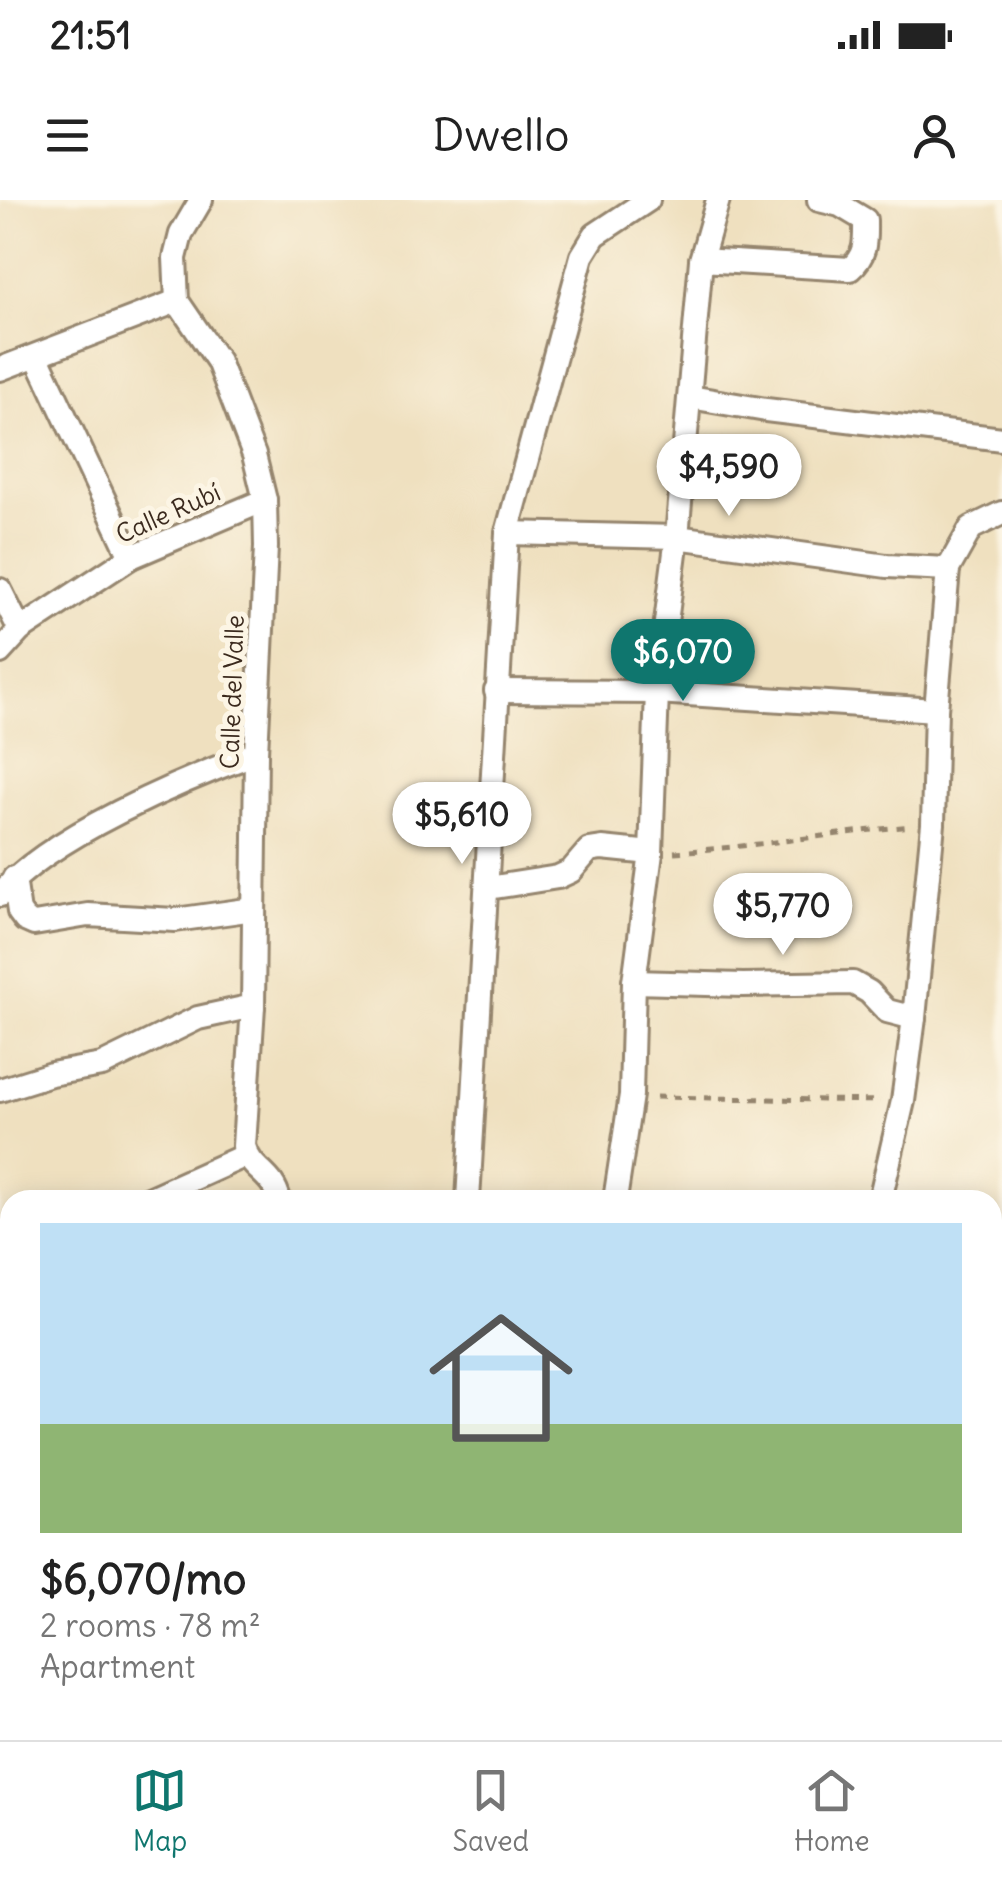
<!DOCTYPE html>
<html lang="en">
<head>
<meta charset="utf-8">
<style>
  body { margin:0; font-family:Delius,sans-serif; background:#f6f6f6; color:#222; height:100vh; display:flex; flex-direction:column; font-size:38px; white-space:nowrap }
  * { box-sizing:border-box; margin:0 }
  p { font-size:32px; color:#767676 }
  .icon { flex:none; width:55px; height:55px; fill:none; stroke:currentColor; stroke-width:2; stroke-linecap:round; stroke-linejoin:round }
  .map { position:relative; flex:1; overflow:hidden }
  .drawer { position:absolute; left:0px; top:990px; width:1002px; height:550px; display:flex; flex-direction:column; background:#fff; border-radius:30px 30px 0 0; box-shadow:0 5px 25px #0003 }
  .drawer>* { flex:none }
  .price { position:absolute; translate:-50% -85px; padding:0 22px; border-radius:35px; background:#fff; color:#222; font-size:32px; line-height:65px; filter:drop-shadow(0 2px 5px #0008) }
  .price::after { content:''; position:absolute; left:50%; top:60px; width:30px; height:22px; margin-left:-15px; background:inherit; clip-path:polygon(0 0,100% 0,50% 100%) }
  .price.current { background:#0f766e; color:#fff }
  ul { padding:0; list-style:none }
  li { display:grid; align-content:center; gap:20px; height:530px; padding:0 40px }
  li span { display:grid; place-items:center; height:310px; border-radius:0px; color:#555 }
  li>.icon { margin-inline-start:auto }
  span .icon { width:180px; height:180px; fill:#fffc; stroke-width:1 }
  li b { font-size:42px }
  .status { display:flex; justify-content:space-between; align-items:center; height:70px; padding:0 50px; background:#fff; direction:ltr }
  .status svg { height:28px; fill:currentColor }
  header { display:flex; justify-content:space-between; align-items:center; height:130px; padding:0 40px; background:#fff; font-size:45px; font-weight:600 }
  .tab-bar { display:flex; justify-content:space-around; align-items:center; height:140px; border-top:2px solid #e0e0e0; background:#fff; font-size:28px; color:#767676 }
  .tab-bar a { display:grid; justify-items:center; gap:5px }
  .tab-bar .current { color:#0f766e }
  .map>svg:first-child { display:block }
  .lines { fill:none; stroke-linecap:round; stroke-linejoin:round }
  .street-casing { stroke:#95856e; stroke-width:28 }
  .path { stroke:#95856e; stroke-width:5; stroke-dasharray:8 8; stroke-linecap:butt }
  .street { stroke:#fff; stroke-width:22 }
  .labels { text-anchor:middle; stroke-width:10; stroke-linejoin:round; paint-order:stroke }
  .street-label { font-size:25px; fill:#3b2a1e; stroke:#fcf5e5 }
</style>
</head>
<body>
<div class="status"><b>21:51</b><svg viewBox="0 0 49 12"><path d="M0 12V9h3v3zM5 12V6h3v6zM10 12V3h3v9zM15 12V0h3v12zM26 1h20v11H26zM47 4h2v5h-2z"/></svg></div>
<header><svg class="icon" aria-label="menu" viewBox="0 0 24 24"><path d="M4 6h16M4 12h16M4 18h16"/></svg>Dwello<svg class="icon" aria-label="person" viewBox="0 0 24 24"><circle cx="12" cy="8" r="4"/><path d="M4 21q1-7 8-7t8 7"/></svg></header>
<div class="map">
<svg width="1002" height="1540" viewBox="0 0 1002 1540">
  <rect width="100%" height="100%" fill="#fcf5e5"/>
  <filter id="ink" filterUnits="userSpaceOnUse"><feTurbulence type="fractalNoise" baseFrequency=".01" numOctaves="2"/><feDisplacementMap in="SourceGraphic" scale="20" xChannelSelector="R" yChannelSelector="G"/><feConvolveMatrix kernelMatrix="1 2 1 2 8 2 1 2 1" color-interpolation-filters="sRGB"/></filter>
  <filter id="wash" filterUnits="userSpaceOnUse"><feTurbulence type="fractalNoise" baseFrequency=".0048" numOctaves="4" result="noise"/><feDisplacementMap in="SourceGraphic" scale="40" xChannelSelector="R" yChannelSelector="G"/><feGaussianBlur stdDeviation="2.25" result="paint"/><feColorMatrix in="noise" values="0 0 0 0 0 0 0 0 0 0 0 0 0 0 0 0 0 1.4 0 .05"/><feComposite in="paint" operator="in"/></filter>
  <g filter="url(#wash)">
    <rect width="100%" height="100%" fill="#efe0bf"/>
  </g>
  <g filter="url(#ink)">
    <g class="lines">
      <!-- street casing -->
      <g class="street-casing">
        <g id="street">
          <path d="M201,0L181,34L175,58L177,101L218,161L254,255L265,300L266,347L256,553L253,806L244,946C251,972 273,972 279,1000"/>
          <path d="M701,60L850,69C867,54 865,41 865,20L840,5L819,0"/>
          <path d="M37,157L131,357"/>
          <path d="M0,169L177,101"/>
          <path d="M690,197L766,210L1002,239"/>
          <path d="M507,333L677,337L887,366L948,369"/>
          <path d="M0,390L20,430"/>
          <path d="M0,452L20,430L131,357L265,300"/>
          <path d="M496,491L657,492L936,510"/>
          <path d="M14,678L19,712L25,720L34,724L88,715L175,720L254,709"/>
          <path d="M488,688L558,677L571,671L589,650L602,648L651,653"/>
          <path d="M0,695C47,637 185,579 256,553"/>
          <path d="M634,782L743,785L853,783L869,792L887,811L914,818"/>
          <path d="M0,890L51,874L102,865L198,818L253,806"/>
          <path d="M146,1000L246,955"/>
          <path d="M468,1000L507,333L582,56L595,35L648,0"/>
          <path d="M615,1000L631,895L634,782L651,653L657,492L677,337L701,60L718,0"/>
          <path d="M880,1000L903,901L914,818L933,624L936,510L948,369L971,328L1002,313"/>
          <path d="M0,1067L10,1063"/>
          <path d="M992,1173L1002,1163"/>
          <path d="M0,1294L10,1293"/>
          <path d="M992,1398L1002,1387"/>
          <path d="M0,1503L10,1493"/>
          <path d="M600,1530L608,1540"/>
          <path d="M254,1540L256,1530"/>
          <path d="M410,1540L419,1530"/>
          <path d="M517,1540L520,1530"/>
        </g>
      </g>
      <!-- path -->
      <g class="path">
        <path d="M674,652C754,647 832,633 912,626"/>
        <path d="M656,897L880,901"/>
        <path d="M992,1197L1002,1206"/>
      </g>
      <!-- street -->
      <use href="#street" class="street"/>
    </g>
  </g>
  <g class="labels">
    <!-- street labels -->
    <g class="street-label">
      <text transform="translate(168 313) rotate(-24)" y="9">Calle Rubí</text>
      <text transform="translate(232 492) rotate(-88)" y="9">Calle del Valle</text>
    </g>
  </g>
</svg>
<b class="price" style="left:729px;top:319px">$4,590</b>
<b class="price current" style="left:683px;top:504px">$6,070</b>
<b class="price" style="left:462px;top:667px">$5,610</b>
<b class="price" style="left:783px;top:758px">$5,770</b>
<section class="drawer">
<ul>
<li><span style="background:linear-gradient(#bfe0f5 65%,#8fb573 0)"><svg class="icon" aria-label="home" viewBox="0 0 24 24"><path d="M3 11l9-7 9 7M6 9v11h12V9"/></svg></span><div><b>$6,070/mo</b><p>2 rooms · 78 m²</p><p>Apartment</p></div></li>
</ul>
</section>
</div>
<nav class="tab-bar">
<a class="current"><svg class="icon" aria-label="map" viewBox="0 0 24 24"><path d="M3 6l6-2 6 2 6-2v14l-6 2-6-2-6 2zM9 4v14M15 6v14"/></svg>Map</a>
<a><svg class="icon" aria-label="saved" viewBox="0 0 24 24"><path d="M7 4h10v16l-5-4-5 4z"/></svg>Saved</a>
<a><svg class="icon" aria-label="home" viewBox="0 0 24 24"><path d="M3 11l9-7 9 7M6 9v11h12V9"/></svg>Home</a>
</nav>
</body>
</html>
